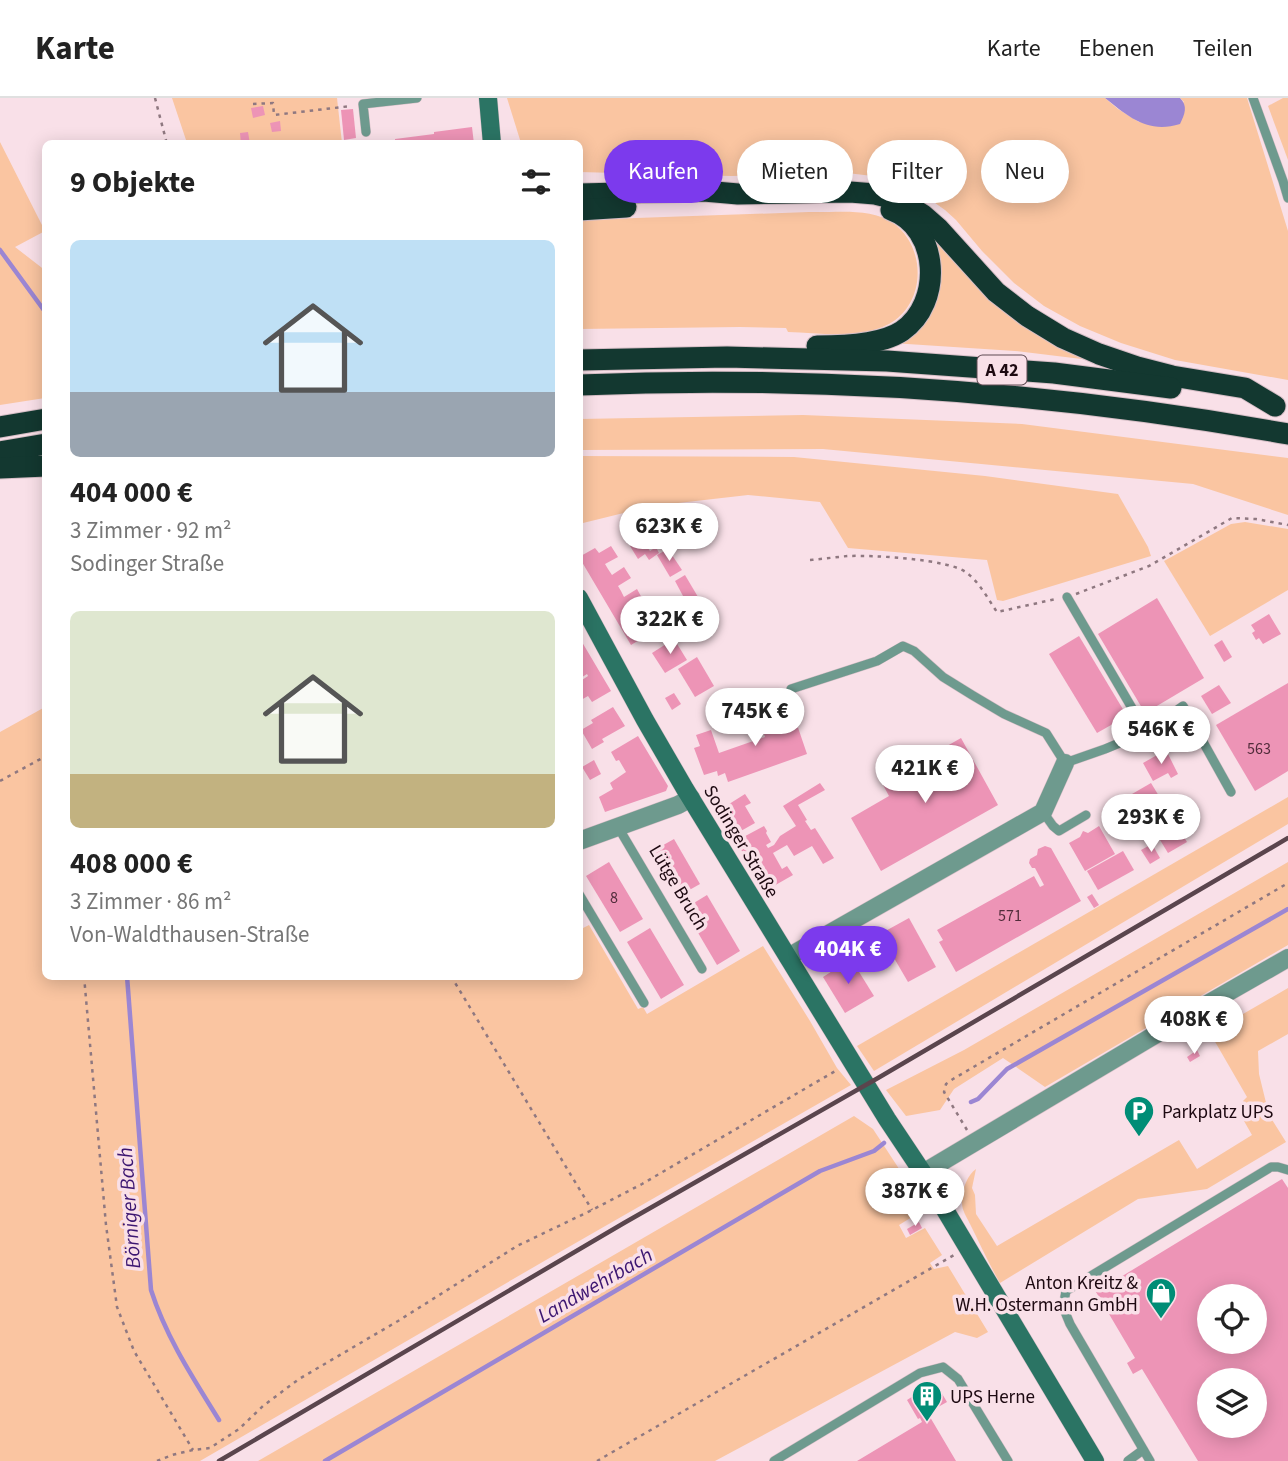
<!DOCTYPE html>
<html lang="de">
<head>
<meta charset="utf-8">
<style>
  body { margin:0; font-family:"Source Sans 3",sans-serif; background:#f2f2f2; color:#222; height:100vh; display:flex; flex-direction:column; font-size:26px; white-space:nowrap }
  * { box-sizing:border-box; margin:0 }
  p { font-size:23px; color:#767676 }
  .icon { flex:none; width:38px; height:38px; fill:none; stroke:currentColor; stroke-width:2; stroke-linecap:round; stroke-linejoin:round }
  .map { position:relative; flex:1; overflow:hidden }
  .details { position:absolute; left:42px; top:42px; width:541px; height:840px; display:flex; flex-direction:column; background:#fff; border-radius:10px; box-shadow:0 4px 18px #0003 }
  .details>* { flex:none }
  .banner { position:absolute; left:604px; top:42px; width:579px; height:63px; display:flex; gap:14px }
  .fabs { position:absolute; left:1197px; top:1186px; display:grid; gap:14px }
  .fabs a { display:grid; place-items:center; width:70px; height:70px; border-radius:50%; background:#fff; box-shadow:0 4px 18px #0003; font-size:35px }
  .price { position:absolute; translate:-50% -60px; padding:0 16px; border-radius:24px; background:#fff; color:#222; font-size:23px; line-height:46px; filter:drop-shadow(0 2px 4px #0008) }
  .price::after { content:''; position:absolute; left:50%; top:42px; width:21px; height:16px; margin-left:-10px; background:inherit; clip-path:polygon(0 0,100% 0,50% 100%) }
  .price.on { background:#7c3aed; color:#fff }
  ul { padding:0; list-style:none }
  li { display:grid; align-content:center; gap:14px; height:371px; padding:0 28px }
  li span { display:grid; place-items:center; height:217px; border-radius:10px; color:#555 }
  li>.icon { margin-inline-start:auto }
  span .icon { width:126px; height:126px; fill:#fffc; stroke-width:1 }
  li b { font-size:30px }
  h2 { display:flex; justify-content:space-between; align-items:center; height:84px; padding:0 28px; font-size:30px }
  .pill { padding:0 24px; border-radius:32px; background:#fff; box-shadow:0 4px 18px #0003; font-size:24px; line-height:63px }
  .pill.on { background:#7c3aed; color:#fff }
  header { display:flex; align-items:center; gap:42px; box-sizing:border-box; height:98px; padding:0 35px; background:#fff; border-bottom:2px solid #e0e0e0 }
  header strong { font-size:33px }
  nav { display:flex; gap:38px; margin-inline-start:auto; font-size:24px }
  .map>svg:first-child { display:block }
  .green { fill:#fac5a1 }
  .water { fill:#9b86d3 }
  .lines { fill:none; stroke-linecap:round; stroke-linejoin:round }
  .stream { stroke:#9b86d3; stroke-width:4.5 }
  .building { fill:#ed94b6; fill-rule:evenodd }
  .lane-casing { stroke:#d6bec6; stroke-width:10 }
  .street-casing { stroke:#d6bec6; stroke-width:19 }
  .secondary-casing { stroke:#d6bec6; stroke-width:19 }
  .highway-casing { stroke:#d6bec6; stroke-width:23 }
  .path { stroke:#8f7880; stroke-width:2.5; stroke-dasharray:3.5 5; stroke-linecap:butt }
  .lane { stroke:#6e9a8e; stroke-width:9 }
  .street { stroke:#6e9a8e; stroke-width:18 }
  .secondary { stroke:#2b7464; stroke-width:18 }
  .highway { stroke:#133830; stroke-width:21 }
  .rail { stroke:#5a454d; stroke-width:4.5 }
  .labels { text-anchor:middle; stroke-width:7; stroke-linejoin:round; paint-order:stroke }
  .number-label { font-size:16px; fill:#512c3a }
  .shield { fill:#f9e0e8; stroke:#5f4a52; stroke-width:2 }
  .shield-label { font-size:18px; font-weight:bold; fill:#1d0911 }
  .street-label { font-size:19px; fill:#1d0911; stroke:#f9e0e8 }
  .poi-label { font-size:19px; fill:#1d0911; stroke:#f9e0e8; text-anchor:start }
  .water-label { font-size:21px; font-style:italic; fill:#3c1671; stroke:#f9e0e8 }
</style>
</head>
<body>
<header>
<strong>Karte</strong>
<nav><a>Karte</a><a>Ebenen</a><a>Teilen</a></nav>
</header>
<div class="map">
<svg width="1288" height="1363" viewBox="0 0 1288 1363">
  <rect width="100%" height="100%" fill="#f9e0e8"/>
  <!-- green -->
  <g class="green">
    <path d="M172,0H337L342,45H187Z"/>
    <path d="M507,0H1105L1118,11L1139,24L1184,4L1180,0H1247L1288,133V282L1175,262L1121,245L1080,228L1044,208L1014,185L982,153L956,122L945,112L918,93L881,79L847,75L731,78L579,74V46L521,45Z"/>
    <path d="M1283,0H1288V62L1268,8Z"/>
    <path d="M0,44L45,133L15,149L46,173L45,300L0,307Z"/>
    <path d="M809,114C835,115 870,109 893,125C927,149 926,206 889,226C859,242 820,235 788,234L786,230L740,229L579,231V122Z"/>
    <path d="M921,128L1098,263L1015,253L892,245L921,220Z"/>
    <path d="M803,317L1022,326L1288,360V417L1193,386L823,351L579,352V321Z"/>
    <path d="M579,358L794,359L985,378L1118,396L1148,449L1151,458L1003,503L997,502L987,462L848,450L820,404L748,397L652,408L579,426Z"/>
    <path d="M1245,424L1288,431V492L1210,538L1164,463L1231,426Z"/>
    <path d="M45,609L46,878H579V832L589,827L638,911L643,909L647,916L763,848L810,923L837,970L851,987L546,1162L200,1363H0V634Z"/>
    <path d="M1288,699V726L874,973L857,948Z"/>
    <path d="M1288,764V847L1045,989L1003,960L954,991L940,1012L906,1018L886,992L964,952Z"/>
    <path d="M1288,890V936L1258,953L1259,976L1269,1017L1286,1044L1207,1091L1138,1101L1000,1185C989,1166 980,1146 970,1126C967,1119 962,1113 962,1105C961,1094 967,1077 976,1071L972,1090L975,1097L976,1116L997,1148L1179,1042L1197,1071L1252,1037L1244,1023L1251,1018L1243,1003L1247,999L1210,935Z"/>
    <path d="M854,1018L873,1031L907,1083L910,1102L917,1116L899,1127L906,1140L925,1130L942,1157L930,1165L934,1171L948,1168L988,1234L977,1240L955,1234L715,1363H258Z"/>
  </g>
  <!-- water -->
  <path class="water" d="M1105,0H1180C1188,8 1185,16 1180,26C1148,36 1129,19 1105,0Z"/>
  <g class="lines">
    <!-- stream -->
    <g class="stream">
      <path d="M0,152L46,215"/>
      <path d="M127,878L151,1192C166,1239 193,1280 219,1322"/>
      <path d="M971,1004L978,1001L1007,971L1288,811"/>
      <path d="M325,1363L820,1073L874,1053L884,1045"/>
    </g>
  </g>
  <!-- building -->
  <g class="building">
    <path d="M263,8L265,17L253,20L251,10Z"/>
    <path d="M353,11L356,40L344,42L341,12Z"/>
    <path d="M280,23L281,33L272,34L270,25Z"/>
    <path d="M472,29L474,46H390V44L395,43V41L434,36V34Z"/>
    <path d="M248,34L250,46H241L240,35Z"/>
    <path d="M642,441L650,453L656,449L659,455L649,462L645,456L638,461L630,448Z"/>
    <path d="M611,448L618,459L605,466L608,471L612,477L624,469L631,480L618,488L621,493L624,499L637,491L643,502L631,510L637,520L650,513L653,518L647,522L654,533L631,547L579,459L595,450L599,455Z"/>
    <path d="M668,451L682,472L670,479L657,457Z"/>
    <path d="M685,477L701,504L690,511L675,483Z"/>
    <path d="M1157,500L1204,580L1145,615L1098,536Z"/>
    <path d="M1269,516L1281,536L1263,546L1259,540L1256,542L1252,535L1255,533L1251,527Z"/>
    <path d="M1079,538L1127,618L1097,635L1049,556Z"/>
    <path d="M579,539L611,593L592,604L588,598L581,602L579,598V584L588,578L587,576L579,581Z"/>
    <path d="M674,541L687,562L665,575L652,555Z"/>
    <path d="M1222,542L1232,559L1224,564L1214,547Z"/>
    <path d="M697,559L714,588L695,599L678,571Z"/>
    <path d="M1288,585V673L1255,693L1216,627Z"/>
    <path d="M1219,587L1231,605L1212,616L1201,598Z"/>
    <path d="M674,595L681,606L672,612L665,600Z"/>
    <path d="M790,606L807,656L728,684L725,675L718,678L717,673L704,677L694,650L700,648L696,637L711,632L719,655L765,639L758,617Z"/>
    <path d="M613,609L625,628L602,641L604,644L592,651L581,632L593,625L591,622Z"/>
    <path d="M638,638L668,688L666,693L605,714L599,699L613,691L610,685L626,674L619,662L616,663L611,654Z"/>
    <path d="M961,640L998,707L881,773L851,720L889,698L882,685Z"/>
    <path d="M1166,652L1178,676L1171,680L1168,675L1153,683L1143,665Z"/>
    <path d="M594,662L601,676L590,682L582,669Z"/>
    <path d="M820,685L825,692L798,707L807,722L805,723L811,732L815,730L834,760L823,766L812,748L794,758L787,747L773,755L782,771L787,768L793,777L765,793L736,743L764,728L767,733L766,735L771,744L766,747L768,750L774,747L780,738L796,728L783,708Z"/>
    <path d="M1151,685L1187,744L1168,755L1132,696Z"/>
    <path d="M745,696L751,705L745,708L755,725L732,738L718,713Z"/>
    <path d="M1099,728L1115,756L1085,773L1069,745L1080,739L1083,733L1088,735Z"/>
    <path d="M674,741L700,786L677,799L651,754Z"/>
    <path d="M1152,746L1160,760L1150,766L1141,752Z"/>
    <path d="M1045,748L1051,750L1081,803L956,874L939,844L943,842L937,832L1034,778L1040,789L1044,787L1035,770H1032L1029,765L1030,761L1037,757L1038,751Z"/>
    <path d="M1123,753L1134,772L1098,792L1087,773Z"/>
    <path d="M609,764L643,821L620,834L586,778Z"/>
    <path d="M1092,796L1099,807L1094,810L1087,799Z"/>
    <path d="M707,797L740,853L717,867L684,811Z"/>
    <path d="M909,820L936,869L908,884L880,836Z"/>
    <path d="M650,830L684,887L661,901L627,844Z"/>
    <path d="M851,861L874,898L845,915L823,879Z"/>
    <path d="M1197,952L1200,958L1190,964L1187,959Z"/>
    <path d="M1282,1081L1288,1090V1363H1198L1142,1271L1133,1276L1127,1265L1135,1260L1096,1194ZM1209,1199H1255V1244H1209ZM1209,1283H1255V1328H1209Z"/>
    <path d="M919,1124L922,1130L910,1137L907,1131Z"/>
    <path d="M935,1284L947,1304L922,1318L925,1322L930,1319L956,1363H857L922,1324L920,1320L918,1321L907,1302Z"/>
  </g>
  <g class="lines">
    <!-- lane casing -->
    <g class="lane-casing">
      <g id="lane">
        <path d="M1253,0L1283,83L1288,100"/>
        <path d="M366,34L363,6L417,0"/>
        <path d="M1067,499L1146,634"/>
        <path d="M791,591L877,563L903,548L914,553L943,579L972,597L1004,616L1046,635L1065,665L1105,651L1146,634L1183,608L1231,694"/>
        <path d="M1043,714L1053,728L1059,733L1086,717"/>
        <path d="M618,729L702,871"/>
        <path d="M579,796L644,905"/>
        <path d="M774,1363L920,1275L943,1269L958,1281L1008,1363"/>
        <path d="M1128,1363L1143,1352"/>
        <path d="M1150,1363L1070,1226L1063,1209L1066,1193L1271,1069H1278L1288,1072"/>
      </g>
    </g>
    <!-- street casing -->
    <g class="street-casing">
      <g id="street">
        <path d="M579,743L678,707L691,700"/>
        <path d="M788,859L1043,714L1065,665"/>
        <path d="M923,1075L1190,916L1288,860"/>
      </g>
    </g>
    <!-- secondary casing -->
    <g class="secondary-casing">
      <g id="secondary">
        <path d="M488,0L492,46"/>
        <path d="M579,500L645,622L685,691L887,1021L923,1075L1095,1363"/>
      </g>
    </g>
    <!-- highway casing -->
    <g class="highway-casing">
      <g id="highway">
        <path d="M579,96L704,93L738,96L850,94L875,96L899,102L923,117L939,131L996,194L1027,218L1063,240L1099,256L1137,269L1172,278L1245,290L1275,308"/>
        <path d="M579,112L626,109"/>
        <path d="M817,248C842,248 881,247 902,233C943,205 940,130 891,112"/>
        <path d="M579,262L727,259L887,263L1054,275L1171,290"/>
        <path d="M579,287C816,277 1054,294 1288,336"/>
        <path d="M0,329L46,321"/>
        <path d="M0,354L46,346"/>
        <path d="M0,370L46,368"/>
      </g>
    </g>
    <!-- path -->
    <g class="path">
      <path d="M155,0L167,46"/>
      <path d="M253,6L273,5L274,17L351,8"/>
      <path d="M810,462C823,461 836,459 848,458C872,457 950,461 967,475C980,485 988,501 997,514L1056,501"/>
      <path d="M1076,496L1149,468L1232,420L1256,421L1288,427"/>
      <path d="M0,683L46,658"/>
      <path d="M84,878L106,1127L117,1209L134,1253L193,1352"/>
      <path d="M451,878L592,1112"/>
      <path d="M967,1032L944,994L946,986L953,981L1288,785"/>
      <path d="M157,1363L172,1357L193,1352L210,1350L239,1331L263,1308L299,1281L398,1223L517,1148L592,1112L642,1086L837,972"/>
      <path d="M597,1363L954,1157"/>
    </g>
    <!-- lane -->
    <use href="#lane" class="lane"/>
    <!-- street -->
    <use href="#street" class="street"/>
    <!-- secondary -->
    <use href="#secondary" class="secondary"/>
    <!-- highway -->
    <use href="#highway" class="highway"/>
    <!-- rail -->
    <path class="rail" d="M219,1363L624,1125L878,980L1288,740"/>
  </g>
  <!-- icons -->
  <defs>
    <g id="parking-pin" transform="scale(1.575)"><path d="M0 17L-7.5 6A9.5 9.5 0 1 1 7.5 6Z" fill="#008d76" stroke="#f9e0e8"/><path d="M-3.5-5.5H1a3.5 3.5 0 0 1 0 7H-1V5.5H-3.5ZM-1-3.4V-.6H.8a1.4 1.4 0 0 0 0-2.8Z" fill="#fff"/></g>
    <g id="shop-pin" transform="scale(1.575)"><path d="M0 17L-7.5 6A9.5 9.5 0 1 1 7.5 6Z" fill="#008d76" stroke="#f9e0e8"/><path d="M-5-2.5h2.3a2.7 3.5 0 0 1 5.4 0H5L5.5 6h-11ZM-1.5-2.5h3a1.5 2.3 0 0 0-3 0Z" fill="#fff"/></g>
    <g id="building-pin" transform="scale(1.575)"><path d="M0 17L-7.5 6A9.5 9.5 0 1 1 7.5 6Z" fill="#008d76" stroke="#f9e0e8"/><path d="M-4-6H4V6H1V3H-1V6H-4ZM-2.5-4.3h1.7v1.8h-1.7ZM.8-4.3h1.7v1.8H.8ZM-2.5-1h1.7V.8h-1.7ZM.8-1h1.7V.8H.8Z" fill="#fff"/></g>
  </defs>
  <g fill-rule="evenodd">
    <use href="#parking-pin" x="1139" y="1013"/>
    <use href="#shop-pin" x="1161" y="1195"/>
    <use href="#building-pin" x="927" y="1298"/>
  </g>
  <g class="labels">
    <!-- number labels -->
    <g class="number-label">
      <text x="1259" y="656">563</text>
      <text x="614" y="805">8</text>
      <text x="1010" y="823">571</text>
    </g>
    <!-- shield labels -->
    <rect class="shield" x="977.5" y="257.5" width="49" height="29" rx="5"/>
    <g class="shield-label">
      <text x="1002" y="278">A 42</text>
    </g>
    <!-- street labels -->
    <g class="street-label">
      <text transform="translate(742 743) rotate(59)" y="7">Sodinger Straße</text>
      <text transform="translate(679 789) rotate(59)" y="7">Lütge Bruch</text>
    </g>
    <!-- poi labels -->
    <g class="poi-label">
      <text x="1162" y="1020">Parkplatz UPS</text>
      <text x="1138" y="1191" text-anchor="end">Anton Kreitz &amp;<tspan x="1138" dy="22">W.H. Ostermann GmbH</tspan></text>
      <text x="950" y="1305">UPS Herne</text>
    </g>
    <!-- water labels -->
    <g class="water-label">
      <text transform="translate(129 1110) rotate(-94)" y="7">Börniger Bach</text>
      <text transform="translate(595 1187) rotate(-30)" y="7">Landwehrbach</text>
    </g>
  </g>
</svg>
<div class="fabs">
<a><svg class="icon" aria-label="locate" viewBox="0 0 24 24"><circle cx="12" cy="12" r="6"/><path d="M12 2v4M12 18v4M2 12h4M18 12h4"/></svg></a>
<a><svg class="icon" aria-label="layers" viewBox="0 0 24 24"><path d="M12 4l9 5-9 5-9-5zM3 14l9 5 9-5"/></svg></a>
</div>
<b class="price" style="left:669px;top:465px">623K €</b>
<b class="price" style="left:670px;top:558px">322K €</b>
<b class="price" style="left:755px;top:650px">745K €</b>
<b class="price" style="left:1161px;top:668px">546K €</b>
<b class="price" style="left:925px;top:707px">421K €</b>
<b class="price" style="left:1151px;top:756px">293K €</b>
<b class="price on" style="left:848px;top:888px">404K €</b>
<b class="price" style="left:1194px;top:958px">408K €</b>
<b class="price" style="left:915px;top:1130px">387K €</b>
<div class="banner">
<a class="pill on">Kaufen</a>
<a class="pill">Mieten</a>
<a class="pill">Filter</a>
<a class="pill">Neu</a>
</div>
<section class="details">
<h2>9 Objekte<svg class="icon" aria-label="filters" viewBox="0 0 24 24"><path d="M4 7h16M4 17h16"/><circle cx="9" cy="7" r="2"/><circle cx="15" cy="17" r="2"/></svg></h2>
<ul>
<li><span style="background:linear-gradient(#bfe0f5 70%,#9aa5b1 0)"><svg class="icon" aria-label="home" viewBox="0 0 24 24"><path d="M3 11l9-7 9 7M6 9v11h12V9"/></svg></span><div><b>404 000 €</b><p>3 Zimmer · 92 m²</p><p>Sodinger Straße</p></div></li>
<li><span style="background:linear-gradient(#dfe7d0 75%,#c2b280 0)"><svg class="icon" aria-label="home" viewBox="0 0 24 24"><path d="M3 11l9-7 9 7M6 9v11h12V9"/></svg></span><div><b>408 000 €</b><p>3 Zimmer · 86 m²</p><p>Von-Waldthausen-Straße</p></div></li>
</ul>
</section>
</div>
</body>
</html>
